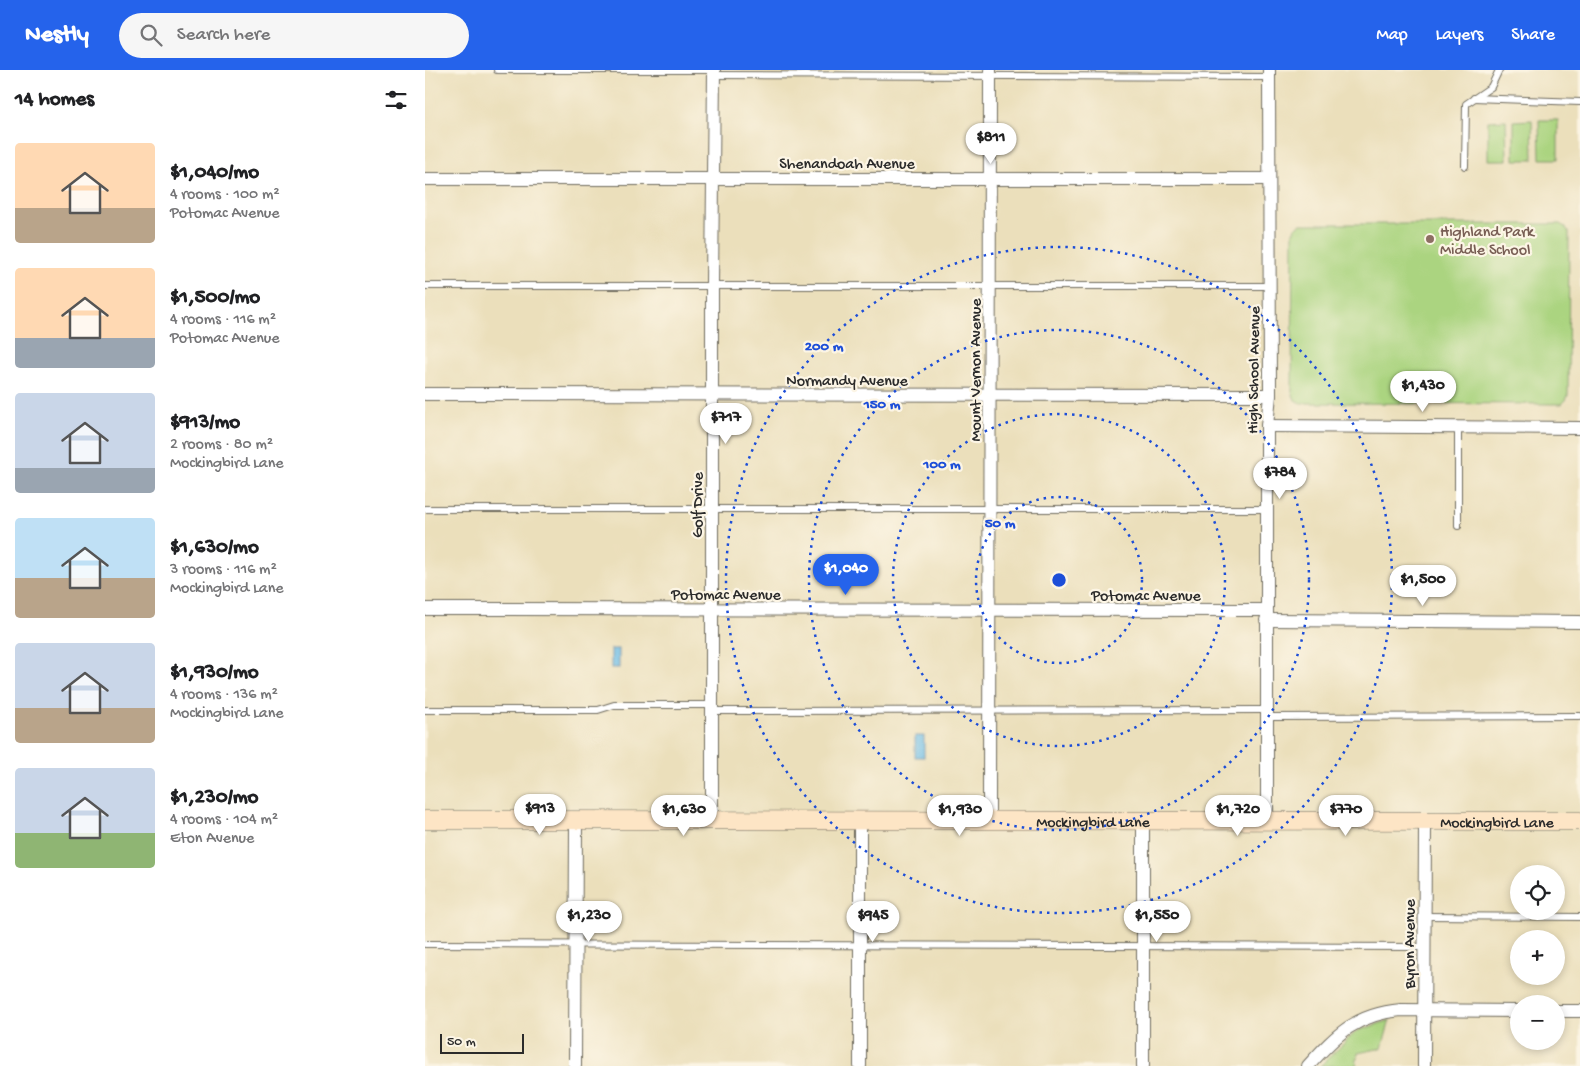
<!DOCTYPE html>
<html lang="en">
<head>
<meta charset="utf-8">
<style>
  body { margin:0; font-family:"Gochi Hand",sans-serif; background:#f6f6f6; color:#202124; height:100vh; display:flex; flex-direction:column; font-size:19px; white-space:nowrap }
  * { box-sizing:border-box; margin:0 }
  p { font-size:16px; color:#757577 }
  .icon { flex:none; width:28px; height:28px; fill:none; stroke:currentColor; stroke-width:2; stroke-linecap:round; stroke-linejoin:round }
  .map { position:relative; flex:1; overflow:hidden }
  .side { display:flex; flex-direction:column; background:#fff; width:425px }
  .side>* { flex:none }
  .fabs { position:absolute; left:1085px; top:795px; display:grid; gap:10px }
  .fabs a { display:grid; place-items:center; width:55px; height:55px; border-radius:50%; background:#fff; box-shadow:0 2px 8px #0003; font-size:25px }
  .scale { position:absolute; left:15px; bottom:12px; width:84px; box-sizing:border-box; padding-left:5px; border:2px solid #2b2b2b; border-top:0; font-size:14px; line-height:18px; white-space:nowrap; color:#2b2b2b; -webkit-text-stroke:4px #fcf5e5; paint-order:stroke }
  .price { position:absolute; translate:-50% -42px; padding:0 11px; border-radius:18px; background:#fff; color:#222; font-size:16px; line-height:32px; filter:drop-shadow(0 1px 2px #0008) }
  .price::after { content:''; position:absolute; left:50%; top:30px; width:15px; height:11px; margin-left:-8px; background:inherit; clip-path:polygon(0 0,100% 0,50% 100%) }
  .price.selected { background:#2563eb; color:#fff }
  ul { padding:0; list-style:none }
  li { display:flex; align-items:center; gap:15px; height:125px; padding:0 15px }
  li span { display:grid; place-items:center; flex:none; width:140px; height:100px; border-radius:5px; color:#555 }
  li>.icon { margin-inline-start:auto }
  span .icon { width:60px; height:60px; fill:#fffc; stroke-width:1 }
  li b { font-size:21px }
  h2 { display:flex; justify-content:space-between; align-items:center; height:60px; padding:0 15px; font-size:21px }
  header { display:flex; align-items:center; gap:30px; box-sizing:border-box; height:70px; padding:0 25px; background:#2563eb; color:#fff }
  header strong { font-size:24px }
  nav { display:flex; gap:28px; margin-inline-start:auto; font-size:18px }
  .search { width:350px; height:45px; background:#f6f6f6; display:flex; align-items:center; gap:12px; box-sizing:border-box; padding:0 18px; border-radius:28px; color:#757577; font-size:19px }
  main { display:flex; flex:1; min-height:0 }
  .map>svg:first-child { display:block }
  .green { fill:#abd480; stroke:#6b8056 }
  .water { fill:#6bbbe6; stroke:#4b7388 }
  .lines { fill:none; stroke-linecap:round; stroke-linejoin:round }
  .service-casing { stroke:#6e6a5d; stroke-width:8 }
  .minor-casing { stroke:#6e6a5d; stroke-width:14 }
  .secondary-casing { stroke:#6e6a5d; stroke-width:19 }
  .service { stroke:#fff; stroke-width:6 }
  .minor { stroke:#fff; stroke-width:12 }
  .secondary { stroke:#fde5c5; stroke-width:18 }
  .ring { fill:none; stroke:#1d4ed8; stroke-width:2.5; stroke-dasharray:2.5 5 }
  .education-dot { fill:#8d6e63; stroke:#fcf5e5; stroke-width:2 }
  .labels { text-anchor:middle; stroke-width:4.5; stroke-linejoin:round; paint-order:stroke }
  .street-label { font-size:16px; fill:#2b2b2b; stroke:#fcf5e5 }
  .education-label { font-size:16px; fill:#785e54; stroke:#fcf5e5; text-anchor:start }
  .centre { fill:#1d4ed8; stroke:#fcf5e5; stroke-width:2.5 }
  .ring-label { font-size:15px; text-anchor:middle; font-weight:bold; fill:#1d4ed8; stroke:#fcf5e5; stroke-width:4.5; stroke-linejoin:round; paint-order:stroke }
</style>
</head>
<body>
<header>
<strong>Nestly</strong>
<div class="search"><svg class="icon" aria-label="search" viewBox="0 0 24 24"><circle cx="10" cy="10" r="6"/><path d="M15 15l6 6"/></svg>Search here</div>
<nav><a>Map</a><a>Layers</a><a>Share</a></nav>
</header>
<main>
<section class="side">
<h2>14 homes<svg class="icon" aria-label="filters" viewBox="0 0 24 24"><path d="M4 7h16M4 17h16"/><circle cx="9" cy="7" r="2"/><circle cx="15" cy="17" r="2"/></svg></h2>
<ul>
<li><span style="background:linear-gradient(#ffd9b3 65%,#b9a48a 0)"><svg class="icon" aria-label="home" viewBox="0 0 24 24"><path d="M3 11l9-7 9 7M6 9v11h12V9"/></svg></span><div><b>$1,040/mo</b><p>4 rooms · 100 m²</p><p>Potomac Avenue</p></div></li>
<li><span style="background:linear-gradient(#ffd9b3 70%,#9aa5b1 0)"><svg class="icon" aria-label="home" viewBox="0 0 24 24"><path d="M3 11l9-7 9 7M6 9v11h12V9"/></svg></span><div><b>$1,500/mo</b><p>4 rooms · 116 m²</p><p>Potomac Avenue</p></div></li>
<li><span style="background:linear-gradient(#c9d6e8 75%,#9aa5b1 0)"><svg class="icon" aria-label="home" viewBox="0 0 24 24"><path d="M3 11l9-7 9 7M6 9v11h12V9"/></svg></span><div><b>$913/mo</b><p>2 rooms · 80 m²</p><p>Mockingbird Lane</p></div></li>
<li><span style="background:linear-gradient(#bfe0f5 60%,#b9a48a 0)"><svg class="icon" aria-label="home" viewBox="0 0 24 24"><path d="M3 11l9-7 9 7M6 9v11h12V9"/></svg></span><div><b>$1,630/mo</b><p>3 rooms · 116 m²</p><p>Mockingbird Lane</p></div></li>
<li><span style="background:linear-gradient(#c9d6e8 65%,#b9a48a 0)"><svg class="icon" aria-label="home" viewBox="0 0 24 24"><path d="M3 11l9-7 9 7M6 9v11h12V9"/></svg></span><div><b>$1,930/mo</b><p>4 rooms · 136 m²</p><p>Mockingbird Lane</p></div></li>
<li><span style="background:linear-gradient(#c9d6e8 65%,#8fb573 0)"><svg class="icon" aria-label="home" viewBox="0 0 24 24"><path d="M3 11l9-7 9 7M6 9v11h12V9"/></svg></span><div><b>$1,230/mo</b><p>4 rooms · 104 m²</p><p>Eton Avenue</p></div></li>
</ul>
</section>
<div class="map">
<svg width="1155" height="996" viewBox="0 0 1155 996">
  <rect width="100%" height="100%" fill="#fcf5e5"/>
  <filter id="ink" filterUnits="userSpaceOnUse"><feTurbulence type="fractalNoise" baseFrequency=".02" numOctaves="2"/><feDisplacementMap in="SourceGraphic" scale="10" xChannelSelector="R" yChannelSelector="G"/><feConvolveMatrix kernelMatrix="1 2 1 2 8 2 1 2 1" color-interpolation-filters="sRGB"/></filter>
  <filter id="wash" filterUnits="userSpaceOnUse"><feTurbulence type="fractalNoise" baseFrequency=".0096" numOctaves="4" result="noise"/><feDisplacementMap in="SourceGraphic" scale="20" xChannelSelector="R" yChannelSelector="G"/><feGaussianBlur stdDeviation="1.12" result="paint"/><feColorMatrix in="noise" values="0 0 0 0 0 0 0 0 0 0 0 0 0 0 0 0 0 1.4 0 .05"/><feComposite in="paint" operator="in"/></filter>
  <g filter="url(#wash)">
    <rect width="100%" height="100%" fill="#ebdfbb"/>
    <!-- green -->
    <g class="green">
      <path d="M1081,50L1082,90H1063V51Z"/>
      <path d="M1107,50L1108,90H1089V51Z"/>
      <path d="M1114,50H1133V89H1115Z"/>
      <path d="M876,154H1135L1140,157L1144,162L1143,325L1141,330L1137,334L876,333L870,330L867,322L868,162L870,158Z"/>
      <path d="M965,950L957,978L933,983L931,996H895L932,961Z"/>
    </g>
    <!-- water -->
    <g class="water">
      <rect x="186" y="579" width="8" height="19"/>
      <rect x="490" y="666" width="9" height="21"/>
    </g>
  </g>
  <g filter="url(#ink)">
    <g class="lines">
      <!-- service casing -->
      <g class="service-casing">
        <g id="service">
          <path d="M72,0H289"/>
          <path d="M289,5L844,7"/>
          <path d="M1049,28L1155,32"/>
          <path d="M1040,96L1041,34L1066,17L1074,0"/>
          <path d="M0,216H845"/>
          <path d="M0,439H841"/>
          <path d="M1033,456V357"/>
          <path d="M0,640H173L189,635H287"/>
          <path d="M287,641L842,640"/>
          <path d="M842,647L1155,646"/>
          <path d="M999,846L1155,847"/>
          <path d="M0,874L999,877"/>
        </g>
      </g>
      <!-- minor casing -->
      <g class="minor-casing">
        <g id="minor">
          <path d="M0,109H844"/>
          <path d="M0,324L845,325"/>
          <path d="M842,356L1155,358"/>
          <path d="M0,539L841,540"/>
          <path d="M841,550L1155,552"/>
          <path d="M287,750V216L289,0"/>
          <path d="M564,750L565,0"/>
          <path d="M718,751V996"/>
          <path d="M842,751V356L845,325L844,0"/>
          <path d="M1131,941H1155"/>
          <path d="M150,996L151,750"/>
          <path d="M435,996V751"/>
          <path d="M883,996C912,964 931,944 976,940L1094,941"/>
          <path d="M999,996L1000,751"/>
        </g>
      </g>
      <!-- secondary casing -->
      <g class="secondary-casing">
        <g id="secondary">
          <path id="s1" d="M0,750L1155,751"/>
        </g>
      </g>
      <!-- service -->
      <use href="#service" class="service"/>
      <!-- minor -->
      <use href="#minor" class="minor"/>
      <!-- secondary -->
      <use href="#secondary" class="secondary"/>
    </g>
  </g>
  <!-- distance rings -->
  <g class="ring">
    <circle cx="634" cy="510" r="83"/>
    <circle cx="634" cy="510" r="166"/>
    <circle cx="634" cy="510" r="250"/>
    <circle cx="634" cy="510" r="333"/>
  </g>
  <!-- markers -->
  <circle class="education-dot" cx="1005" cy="169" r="5"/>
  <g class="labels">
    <!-- street labels -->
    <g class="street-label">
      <text x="422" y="98">Shenandoah Avenue</text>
      <text transform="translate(549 300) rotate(-90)" y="6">Mount Vernon Avenue</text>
      <text transform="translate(827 300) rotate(-89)" y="6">High School Avenue</text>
      <text x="422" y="315">Normandy Avenue</text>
      <text transform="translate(271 435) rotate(-90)" y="6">Golf Drive</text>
      <text x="301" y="529">Potomac Avenue</text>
      <text x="721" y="530">Potomac Avenue</text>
      <text dy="6" stroke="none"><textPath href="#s1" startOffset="668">Mockingbird Lane</textPath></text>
      <text dy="6" stroke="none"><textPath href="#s1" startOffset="1072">Mockingbird Lane</textPath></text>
      <text transform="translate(983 874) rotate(-90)" y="6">Byron Avenue</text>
    </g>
    <!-- education labels -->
    <g class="education-label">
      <text x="1015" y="166">Highland Park<tspan x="1015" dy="18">Middle School</tspan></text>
    </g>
  </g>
  <circle cx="634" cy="510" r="8" class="centre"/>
  <g class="ring-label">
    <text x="399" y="280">200 m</text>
    <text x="457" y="338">150 m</text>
    <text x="517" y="398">100 m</text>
    <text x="575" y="457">50 m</text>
  </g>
</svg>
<div class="fabs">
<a><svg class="icon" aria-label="locate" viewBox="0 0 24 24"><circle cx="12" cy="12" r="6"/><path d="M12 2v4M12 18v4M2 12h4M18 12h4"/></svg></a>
<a>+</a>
<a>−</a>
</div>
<div class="scale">50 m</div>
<b class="price" style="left:566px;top:95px">$811</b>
<b class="price" style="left:998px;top:343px">$1,430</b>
<b class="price" style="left:301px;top:375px">$717</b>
<b class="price" style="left:855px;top:430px">$784</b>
<b class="price selected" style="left:421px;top:526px">$1,040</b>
<b class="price" style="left:998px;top:537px">$1,500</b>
<b class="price" style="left:115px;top:766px">$913</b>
<b class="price" style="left:259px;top:767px">$1,630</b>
<b class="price" style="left:535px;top:767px">$1,930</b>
<b class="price" style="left:813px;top:767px">$1,720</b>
<b class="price" style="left:921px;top:767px">$770</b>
<b class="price" style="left:164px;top:873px">$1,230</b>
<b class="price" style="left:448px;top:873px">$945</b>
<b class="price" style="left:732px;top:873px">$1,550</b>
</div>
</main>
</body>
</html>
